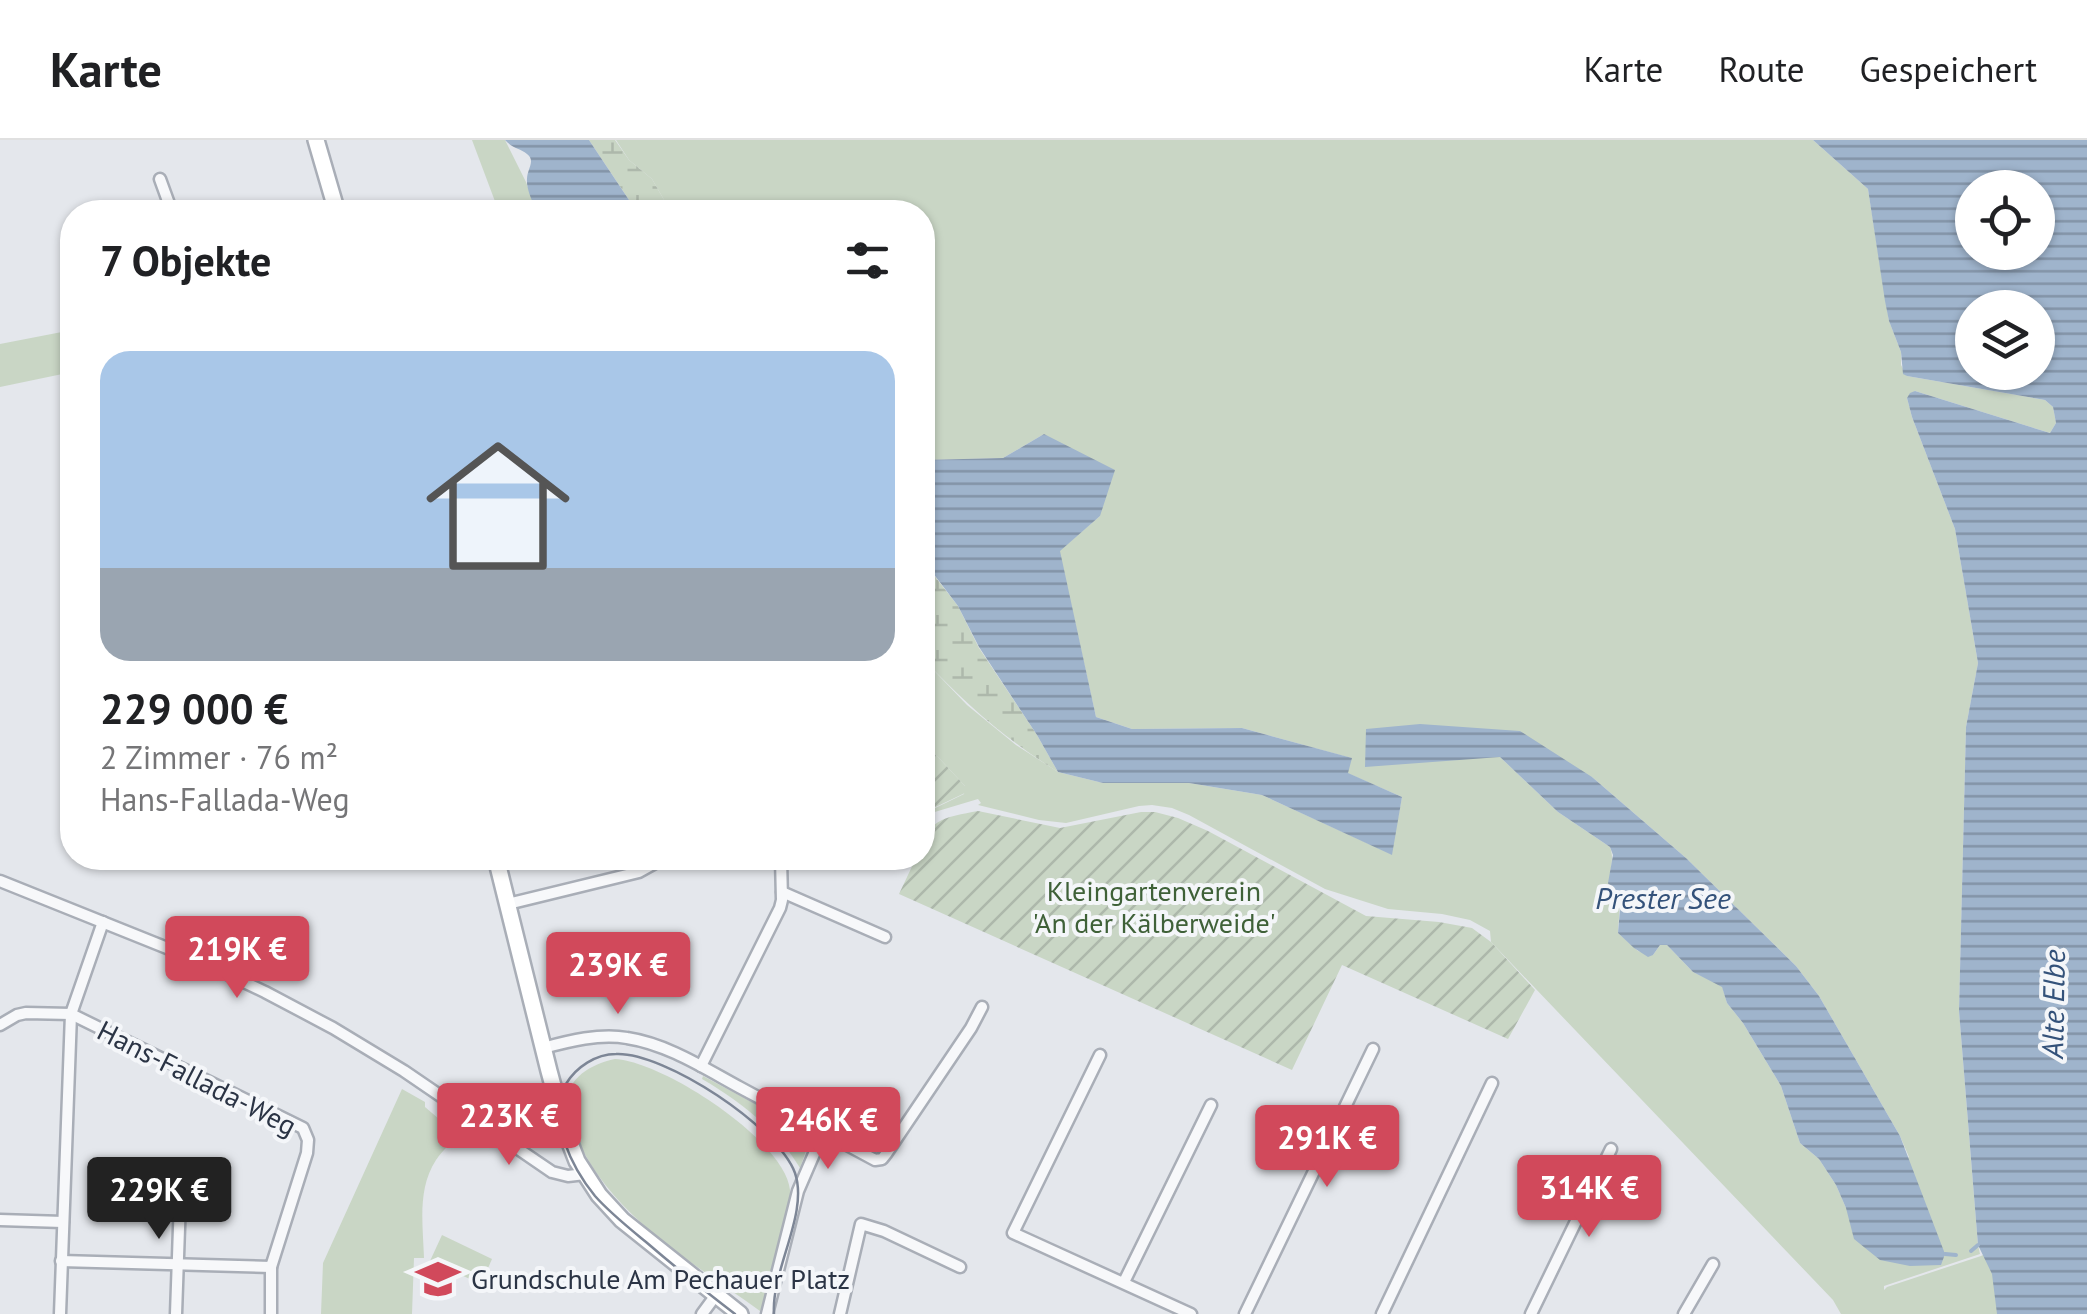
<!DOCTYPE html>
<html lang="de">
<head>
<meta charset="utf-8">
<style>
  body { margin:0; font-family:"PT Sans",sans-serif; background:#f6f6f6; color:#202124; height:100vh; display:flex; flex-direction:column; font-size:38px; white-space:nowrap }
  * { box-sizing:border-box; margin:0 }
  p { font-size:32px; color:#757577 }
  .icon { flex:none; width:55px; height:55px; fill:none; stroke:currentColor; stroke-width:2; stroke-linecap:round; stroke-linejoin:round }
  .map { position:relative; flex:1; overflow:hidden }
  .details { position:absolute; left:60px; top:60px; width:875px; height:670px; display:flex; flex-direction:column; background:#fff; border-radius:40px; box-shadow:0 2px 8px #0004 }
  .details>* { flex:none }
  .controls { position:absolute; left:1955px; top:30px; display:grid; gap:20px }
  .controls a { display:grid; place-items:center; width:100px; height:100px; border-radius:50%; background:#fff; box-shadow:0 2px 8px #0004; font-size:50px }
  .price { position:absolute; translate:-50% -85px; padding:0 22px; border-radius:10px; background:#d1495b; color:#fff; font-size:32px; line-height:65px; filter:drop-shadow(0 2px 5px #0008) }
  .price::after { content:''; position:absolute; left:50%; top:60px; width:30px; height:22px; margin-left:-15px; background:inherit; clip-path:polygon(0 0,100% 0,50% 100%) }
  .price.on { background:#222; color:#fff }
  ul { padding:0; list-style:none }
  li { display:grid; align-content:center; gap:20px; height:530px; padding:0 40px }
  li+li { border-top:2px solid #e0e0e0 }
  li span { display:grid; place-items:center; height:310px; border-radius:30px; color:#555 }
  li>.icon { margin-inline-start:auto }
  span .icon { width:180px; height:180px; fill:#fffc; stroke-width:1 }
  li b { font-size:42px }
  h2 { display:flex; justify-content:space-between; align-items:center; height:120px; padding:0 40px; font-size:42px }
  header { display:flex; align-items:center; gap:60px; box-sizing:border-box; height:140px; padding:0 50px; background:#fff; border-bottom:2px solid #e0e0e0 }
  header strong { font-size:48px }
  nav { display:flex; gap:55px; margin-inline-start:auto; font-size:35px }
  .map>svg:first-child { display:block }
  .green { fill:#c9d6c5; fill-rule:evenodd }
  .wetland { fill:url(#wetland-marsh) }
  .garden { fill:url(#garden-furrows) }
  .water { fill:url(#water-rules); fill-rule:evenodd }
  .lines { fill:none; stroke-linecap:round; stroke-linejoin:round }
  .stream { stroke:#9fb4cc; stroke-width:4 }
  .minor-casing { stroke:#a9aeb7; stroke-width:15 }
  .secondary-casing { stroke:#a9aeb7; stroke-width:20 }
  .minor { stroke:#f7f8fa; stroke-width:10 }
  .secondary { stroke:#fff; stroke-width:15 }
  .tram { stroke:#7d8696; stroke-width:2.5 }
  .labels { text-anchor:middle; stroke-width:8; stroke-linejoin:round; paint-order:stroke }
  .park-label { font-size:28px; fill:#3f6138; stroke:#f4f6f9 }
  .street-label { font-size:28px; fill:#2b3445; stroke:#f4f6f9 }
  .poi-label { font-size:28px; fill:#2b3445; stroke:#f4f6f9; text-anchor:start }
  .water-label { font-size:30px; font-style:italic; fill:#34527a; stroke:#f4f6f9 }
</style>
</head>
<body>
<header>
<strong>Karte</strong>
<nav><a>Karte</a><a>Route</a><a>Gespeichert</a></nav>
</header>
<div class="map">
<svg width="2087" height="1174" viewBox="0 0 2087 1174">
  <defs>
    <pattern id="wetland-marsh" width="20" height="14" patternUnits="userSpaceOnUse" patternTransform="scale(2.5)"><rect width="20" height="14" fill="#c9d6c5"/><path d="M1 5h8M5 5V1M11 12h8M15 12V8" fill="none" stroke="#adb8ab"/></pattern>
    <pattern id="garden-furrows" width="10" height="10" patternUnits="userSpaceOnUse" patternTransform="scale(2.5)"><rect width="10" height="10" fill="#c9d6c5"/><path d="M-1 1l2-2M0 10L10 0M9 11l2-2" fill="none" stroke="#adb8ab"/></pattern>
    <pattern id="water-rules" width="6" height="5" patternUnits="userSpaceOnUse" patternTransform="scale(2.5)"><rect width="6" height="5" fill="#9fb4cc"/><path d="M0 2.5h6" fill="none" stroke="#8293a7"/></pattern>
  </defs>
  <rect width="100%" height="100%" fill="#e4e7ec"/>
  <!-- green -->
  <g class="green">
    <path d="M472,0H505L526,42L537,72H499Z"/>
    <path d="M616,0H1813L1868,49L1889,181L1901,212V225L1907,236L2045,260L2053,267L2056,283L2050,293L1915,251L1907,258L1912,277L1955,389L1978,523L1966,587L1959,871L1978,1105L1980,1114L1884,1146V1150L1887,1147L1981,1116L2001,1106L2018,1174H1841L1833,1160L1491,802L1490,791L1470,780L1442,774L1388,769L1325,749L1189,675L1172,668L1152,665L1139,666L1066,683L1039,680L978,665L981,663L978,659L928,674L927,672L964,654L965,646L939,618L923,604V519L967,565L1016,605L1058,632L1103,643H1189L1262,655L1391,714L1402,657L1347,633L1351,618L1242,588L1132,589L1096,577L1059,411L1100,376L1044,294L1003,318L923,320L922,72H671L652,39L629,20ZM1500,617L1592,637L1686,718L1796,826L1819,856L1900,996L1909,1017L1846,1068L1836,1045L1819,1019L1800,1003L1781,946L1743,883L1727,863L1722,846L1693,832L1667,805H1660L1653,815L1638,811L1618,793C1618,784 1620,775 1619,766C1617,757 1611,752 1610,742C1609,729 1615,720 1610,707L1558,672Z"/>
    <path d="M67,191L72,218V232L0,247V204Z"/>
    <path d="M615,919C662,921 785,1000 790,1050C792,1073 773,1131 767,1157L760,1171C687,1118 596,1068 569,976C559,943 587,925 615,919Z"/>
    <path d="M703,936L812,994L800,1028C777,990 740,961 702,939Z"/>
    <path d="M402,949L425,962V967L439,979L443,973L465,990C456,999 443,1009 436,1020C417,1049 423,1085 424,1118H414L412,1174H321L323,1123Z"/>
    <path d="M442,1095L492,1119L481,1144L430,1121Z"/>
  </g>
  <!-- wetland -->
  <g class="wetland">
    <path d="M589,0H615L629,20L652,39L671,72H637Z"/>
    <path d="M922,420L958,466L979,508L1037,595L1058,632C1004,598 967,565 923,519Z"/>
  </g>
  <!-- garden -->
  <g class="garden">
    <path d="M923,604L939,618L965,646V653L923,673Z"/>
    <path d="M978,671L1060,688L1141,672H1155L1178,678L1208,691L1366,776L1439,782L1472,788L1491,802L1535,850L1508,899L1342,825L1292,930L899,754L916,718H922C922,679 946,677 978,671Z"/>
  </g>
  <!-- water -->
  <g class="water">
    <path d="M505,0H589L637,72H537C533,63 526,49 527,39C527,29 536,21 527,14C520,8 513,9 505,0Z"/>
    <path d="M1813,0H2087V1174H1997L1992,1134L1978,1105L1959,871L1966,587L1978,523L1955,389L1912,277L1907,258L1910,253L1915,251L2050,293L2056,283L2053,267L2045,260L1907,236L1903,234L1901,212L1889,181L1885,161L1868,49ZM1972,48H2038V112H1972ZM1972,168H2038V232H1972Z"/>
    <path d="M1044,294L1115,330L1100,376L1060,411L1096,577L1132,589L1242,588L1352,618L1348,633L1402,657L1392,715L1262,655L1189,643H1103L1058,632L1037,595L979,507L958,466L923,420V320L1003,318Z"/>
    <path d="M1420,584L1520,591L1592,637L1686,718L1796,826L1819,856L1900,996L1945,1114L1941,1125L1910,1126L1880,1120L1854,1099L1846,1068L1836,1045L1819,1019L1800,1003L1781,946L1743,883L1727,863L1722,847L1693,832L1667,805H1660L1653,815L1648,817L1634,808L1618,793L1620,769L1608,743L1613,715L1610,707L1558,672L1500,617L1365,627L1366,589Z"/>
  </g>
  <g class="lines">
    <!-- stream -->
    <g class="stream">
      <path d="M1971,1111L1978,1105"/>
      <path d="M1945,1114L1956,1115"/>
    </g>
    <!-- minor casing -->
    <g class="minor-casing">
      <g id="minor">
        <path d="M160,39L172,72"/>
        <path d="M0,741L202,822L265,852L333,888L404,931L552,1032L568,1036L585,1034"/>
        <path d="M782,752L885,797"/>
        <path d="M508,764L639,732L657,722L661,718"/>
        <path d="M0,885L17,875L26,873L71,874L303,988L308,1000L307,1013L271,1127L61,1121"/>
        <path d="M543,908C569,901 600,893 627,898C667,904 704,928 739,947C785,972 830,996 875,1020L882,1019L886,1014L971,888L982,867"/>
        <path d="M1100,915L1013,1093L1191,1174"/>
        <path d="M701,926L780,768L782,760L781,718"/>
        <path d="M489,989C501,977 514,979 527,971C538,965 543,956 555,952"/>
        <path d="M0,1080L63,1082"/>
        <path d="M1124,1142L1211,965"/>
        <path d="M60,1174L71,874L103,782"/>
        <path d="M176,1174L181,1031"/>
        <path d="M271,1174V1127"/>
        <path d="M702,1174L716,1155"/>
        <path d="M767,1174L798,1051L823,993"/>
        <path d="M840,1174L861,1084L884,1091L960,1127"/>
        <path d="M1245,1174L1373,909"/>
        <path d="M1382,1174L1492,943"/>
        <path d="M1531,1174L1611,1009"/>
        <path d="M1684,1174L1713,1124"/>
      </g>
    </g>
    <!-- secondary casing -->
    <g class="secondary-casing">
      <g id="secondary">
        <path d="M316,0L337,72"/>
        <path d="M496,718L549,931L565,990L577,1021L599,1055L622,1080L740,1174"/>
      </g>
    </g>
    <!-- minor -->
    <use href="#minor" class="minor"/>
    <!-- secondary -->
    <use href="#secondary" class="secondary"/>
    <!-- tram -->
    <path class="tram" d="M735,1174C705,1151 675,1127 646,1102C629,1088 610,1073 595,1056C573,1029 546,978 566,944C576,927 596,914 616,914C665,912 778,987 795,1033C809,1074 771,1130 774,1174"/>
  </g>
  <!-- icons -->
  <defs>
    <g id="school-bare" transform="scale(3.45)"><path d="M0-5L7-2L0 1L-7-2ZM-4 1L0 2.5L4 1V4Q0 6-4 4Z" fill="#d1495b" stroke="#f4f6f9" stroke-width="2.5" paint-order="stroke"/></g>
  </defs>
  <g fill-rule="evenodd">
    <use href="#school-bare" x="438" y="1139"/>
  </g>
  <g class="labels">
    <!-- park labels -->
    <g class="park-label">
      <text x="1154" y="761">Kleingartenverein<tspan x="1154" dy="32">'An der Kälberweide'</tspan></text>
    </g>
    <!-- street labels -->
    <g class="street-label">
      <text transform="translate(197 938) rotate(27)" y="10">Hans-Fallada-Weg</text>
    </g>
    <!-- poi labels -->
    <g class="poi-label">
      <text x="471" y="1149">Grundschule Am Pechauer Platz</text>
    </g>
    <!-- water labels -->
    <g class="water-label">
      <text x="1663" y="769">Prester See</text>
      <text transform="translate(2054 864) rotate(-89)" y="10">Alte Elbe</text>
    </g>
  </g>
</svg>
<div class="controls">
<a><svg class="icon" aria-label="locate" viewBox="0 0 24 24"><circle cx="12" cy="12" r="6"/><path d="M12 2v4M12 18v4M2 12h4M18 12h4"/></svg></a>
<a><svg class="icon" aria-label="layers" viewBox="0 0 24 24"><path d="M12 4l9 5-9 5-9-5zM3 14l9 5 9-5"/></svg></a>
</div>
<b class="price" style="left:237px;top:861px">219K €</b>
<b class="price" style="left:618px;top:877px">239K €</b>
<b class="price" style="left:509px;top:1028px">223K €</b>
<b class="price" style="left:828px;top:1032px">246K €</b>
<b class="price" style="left:1327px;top:1050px">291K €</b>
<b class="price" style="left:1589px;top:1100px">314K €</b>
<b class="price on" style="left:159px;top:1102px">229K €</b>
<section class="details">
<h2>7 Objekte<svg class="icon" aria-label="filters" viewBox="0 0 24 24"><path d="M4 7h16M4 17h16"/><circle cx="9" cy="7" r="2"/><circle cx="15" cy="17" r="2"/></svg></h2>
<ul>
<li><span style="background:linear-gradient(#a9c7e8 70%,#9aa5b1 0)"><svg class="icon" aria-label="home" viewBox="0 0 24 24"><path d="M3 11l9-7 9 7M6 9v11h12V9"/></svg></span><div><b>229 000 €</b><p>2 Zimmer · 76 m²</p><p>Hans-Fallada-Weg</p></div></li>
</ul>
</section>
</div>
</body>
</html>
